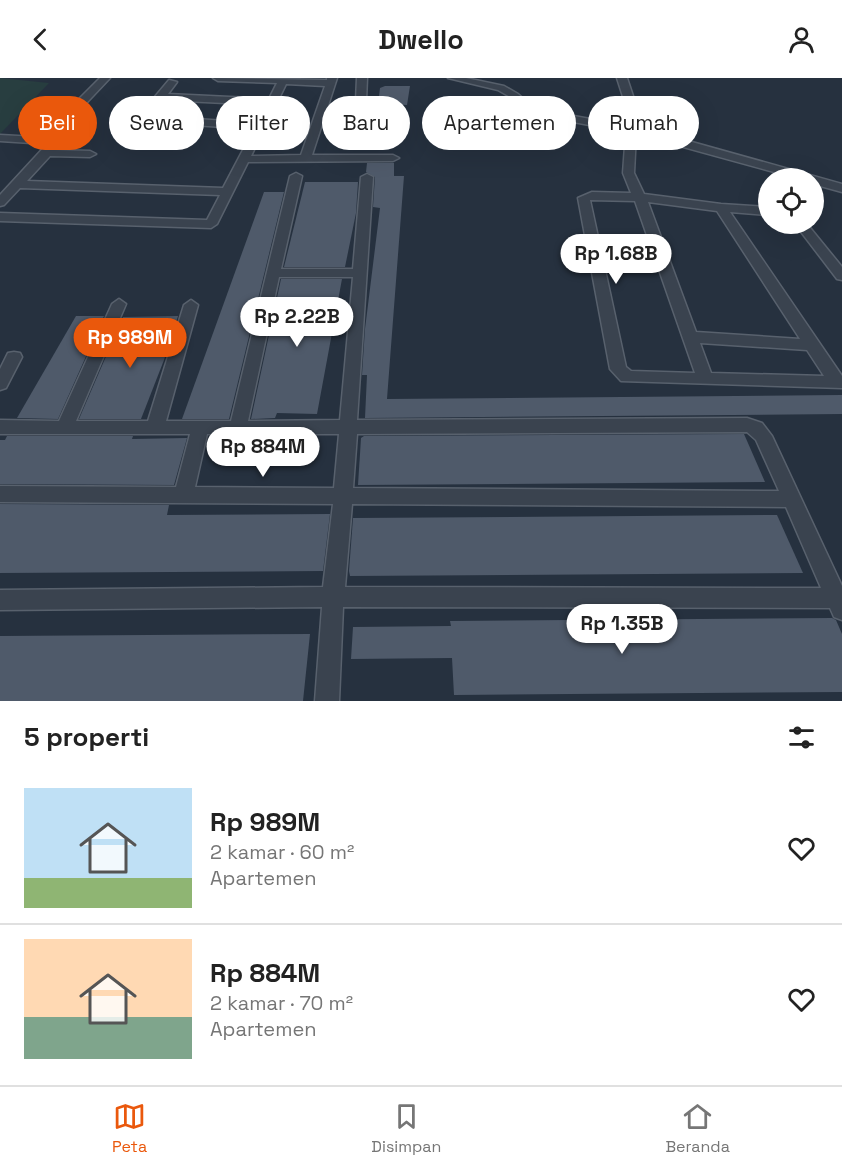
<!DOCTYPE html>
<html lang="id">
<head>
<meta charset="utf-8">
<style>
  body { margin:0; font-family:"Space Grotesk",sans-serif; background:#f2f2f2; color:#222; height:100vh; display:flex; flex-direction:column; font-size:22px; white-space:nowrap }
  * { box-sizing:border-box; margin:0 }
  p { font-size:20px; color:#767676 }
  .icon { flex:none; width:33px; height:33px; fill:none; stroke:currentColor; stroke-width:2; stroke-linecap:round; stroke-linejoin:round }
  .map { position:relative; height:623px; overflow:hidden }
  .side { display:flex; flex-direction:column; background:#fff; flex:1 }
  .side>* { flex:none }
  .top-card { position:absolute; left:18px; top:18px; width:807px; height:54px; display:flex; gap:12px }
  .tools { position:absolute; left:758px; top:90px; display:grid; gap:12px }
  .tools a { display:grid; place-items:center; width:66px; height:66px; border-radius:50%; background:#fff; box-shadow:0 6px 24px #0002; font-size:30px }
  .price { position:absolute; translate:-50% -51px; padding:0 14px; border-radius:21px; background:#fff; color:#222; font-size:20px; line-height:39px; filter:drop-shadow(0 2px 3px #0008) }
  .price::after { content:''; position:absolute; left:50%; top:36px; width:18px; height:14px; margin-left:-9px; background:inherit; clip-path:polygon(0 0,100% 0,50% 100%) }
  .price.active { background:#ea580c; color:#fff }
  ul { padding:0; list-style:none }
  li { display:flex; align-items:center; gap:18px; height:150px; padding:0 24px }
  li+li { border-top:2px solid #e0e0e0 }
  li span { display:grid; place-items:center; flex:none; width:168px; height:120px; border-radius:0px; color:#555 }
  li>.icon { margin-inline-start:auto }
  span .icon { width:72px; height:72px; fill:#fffc; stroke-width:1 }
  li b { font-size:26px }
  h2 { display:flex; justify-content:space-between; align-items:center; height:72px; padding:0 24px; font-size:26px }
  .tag { padding:0 21px; border-radius:27px; background:#fff; box-shadow:0 6px 24px #0002; font-size:21px; line-height:54px }
  .tag.active { background:#ea580c; color:#fff }
  header { display:flex; justify-content:space-between; align-items:center; height:78px; padding:0 24px; background:#fff; font-size:27px; font-weight:700 }
  .tabs { display:flex; justify-content:space-around; align-items:center; height:84px; border-top:2px solid #e0e0e0; background:#fff; font-size:16px; color:#767676 }
  .tabs a { display:grid; justify-items:center; gap:3px }
  .tabs .active { color:#ea580c }
  .map>svg:first-child { display:block }
  .green { fill:#283e40 }
  .building { fill:#4f5a6a }
  .lines { fill:none; stroke-linecap:round; stroke-linejoin:round }
  .minor-casing { stroke:#58616d; stroke-width:3 }
  .minor { fill:#3a434f; fill-rule:evenodd }
</style>
</head>
<body>
<header><svg class="icon" aria-label="back" viewBox="0 0 24 24"><path d="M15 5l-7 7 7 7"/></svg>Dwello<svg class="icon" aria-label="person" viewBox="0 0 24 24"><circle cx="12" cy="8" r="4"/><path d="M4 21q1-7 8-7t8 7"/></svg></header>
<div class="map">
<svg width="842" height="623" viewBox="0 0 842 623">
  <rect width="100%" height="100%" fill="#26313f"/>
  <!-- green -->
  <path class="green" d="M0,0L49,5L0,56Z"/>
  <!-- building -->
  <g class="building">
    <path d="M385,8H410L407,27L378,26L380,10Z"/>
    <path d="M367,85H394V98H404L387,321L842,317V336L365,340L367,297H362L365,251L380,130L373,129L375,99L366,94Z"/>
    <path d="M305,104H358L356,135L345,189H284Z"/>
    <path d="M264,114H284L229,341H182Z"/>
    <path d="M281,201H342L317,336L277,335L275,340L251,341Z"/>
    <path d="M76,238H104L58,341L17,340Z"/>
    <path d="M178,238L164,282L141,341H79L123,239Z"/>
    <path d="M744,356L765,404L358,407L361,360L364,358Z"/>
    <path d="M7,358H133L132,361L187,360L174,407L0,406V362H5Z"/>
    <path d="M0,426L169,427L167,437L330,436L323,493L0,495Z"/>
    <path d="M777,437L803,495L350,498L349,493L353,440Z"/>
    <path d="M832,540L836,542L842,556V614L454,617L452,580L351,581L353,549L451,548L450,543Z"/>
    <path d="M310,556L303,623H0V558Z"/>
  </g>
  <g class="lines">
    <!-- minor casing -->
    <g class="minor-casing">
      <g id="minor">
        <path d="M100,0H110L75,37H67V33Z"/>
        <path d="M213,0L327,2V0H337L312,77H393L399,80L393,83L248,84L217,146L211,150L0,143V135L207,142L220,117L20,110L4,127L0,128V117L47,66L0,63V57L54,60L59,63L54,72L90,73L96,76L90,79L50,78L27,103L223,110L254,51L147,44L143,50L134,48L138,39L169,2L177,4L168,16L269,21L277,5L218,3ZM286,6L325,8L301,77L251,78ZM163,22L266,27L257,45L151,38Z"/>
        <path d="M357,0H367L365,46L360,49L355,46Z"/>
        <path d="M448,0H466L504,8L518,16L535,31L640,50L643,44L626,28L617,0H627L636,27L653,43L649,52L842,106V114L813,106V100H796L636,56L634,95L644,116L721,126L768,129V137L730,134L842,298V310L621,303L610,291L578,120L592,114L631,115L623,95L626,54L563,42V56L554,58L553,40L528,35L512,20L498,12ZM590,122L635,123L695,295L631,293L626,289ZM648,124L717,133L800,261L696,254ZM700,265L807,272L824,298L711,295Z"/>
        <path d="M296,95L302,98L281,191H353L361,99L367,96L373,99L357,342L747,340L762,345L772,358L842,508V542L834,539L830,530L343,529L339,623H315L322,529L0,532V512L323,509L333,426L0,424V408L176,409L190,356H0V342L59,343L112,226L119,221L126,226L76,343H148L184,227L191,222L198,227L166,343H231L290,98ZM279,199H353L340,342L248,343ZM747,354L756,362L779,413L353,410L357,356ZM207,356H339L334,410L195,409ZM352,426L786,429L821,510L345,509Z"/>
        <path d="M795,146H807L842,189V202L837,201Z"/>
        <path d="M14,274L20,275L22,279L6,310L0,312V291L8,275Z"/>
      </g>
    </g>
    <!-- minor -->
    <use href="#minor" class="minor"/>
  </g>
</svg>
<div class="tools">
<a><svg class="icon" aria-label="locate" viewBox="0 0 24 24"><circle cx="12" cy="12" r="6"/><path d="M12 2v4M12 18v4M2 12h4M18 12h4"/></svg></a>
</div>
<b class="price" style="left:616px;top:207px">Rp 1.68B</b>
<b class="price" style="left:297px;top:270px">Rp 2.22B</b>
<b class="price active" style="left:130px;top:291px">Rp 989M</b>
<b class="price" style="left:263px;top:400px">Rp 884M</b>
<b class="price" style="left:622px;top:577px">Rp 1.35B</b>
<div class="top-card">
<a class="tag active">Beli</a>
<a class="tag">Sewa</a>
<a class="tag">Filter</a>
<a class="tag">Baru</a>
<a class="tag">Apartemen</a>
<a class="tag">Rumah</a>
</div>
</div>
<section class="side">
<h2>5 properti<svg class="icon" aria-label="filters" viewBox="0 0 24 24"><path d="M4 7h16M4 17h16"/><circle cx="9" cy="7" r="2"/><circle cx="15" cy="17" r="2"/></svg></h2>
<ul>
<li><span style="background:linear-gradient(#bfe0f5 75%,#8fb573 0)"><svg class="icon" aria-label="home" viewBox="0 0 24 24"><path d="M3 11l9-7 9 7M6 9v11h12V9"/></svg></span><div><b>Rp 989M</b><p>2 kamar · 60 m²</p><p>Apartemen</p></div><svg class="icon" aria-label="heart" viewBox="0 0 24 24"><path d="M12 20l-8-8c-3-5 5-10 8-4 3-6 11-1 8 4z"/></svg></li>
<li><span style="background:linear-gradient(#ffd9b3 65%,#7fa58c 0)"><svg class="icon" aria-label="home" viewBox="0 0 24 24"><path d="M3 11l9-7 9 7M6 9v11h12V9"/></svg></span><div><b>Rp 884M</b><p>2 kamar · 70 m²</p><p>Apartemen</p></div><svg class="icon" aria-label="heart" viewBox="0 0 24 24"><path d="M12 20l-8-8c-3-5 5-10 8-4 3-6 11-1 8 4z"/></svg></li>
</ul>
</section>
<nav class="tabs">
<a class="active"><svg class="icon" aria-label="map" viewBox="0 0 24 24"><path d="M3 6l6-2 6 2 6-2v14l-6 2-6-2-6 2zM9 4v14M15 6v14"/></svg>Peta</a>
<a><svg class="icon" aria-label="saved" viewBox="0 0 24 24"><path d="M7 4h10v16l-5-4-5 4z"/></svg>Disimpan</a>
<a><svg class="icon" aria-label="home" viewBox="0 0 24 24"><path d="M3 11l9-7 9 7M6 9v11h12V9"/></svg>Beranda</a>
</nav>
</body>
</html>
